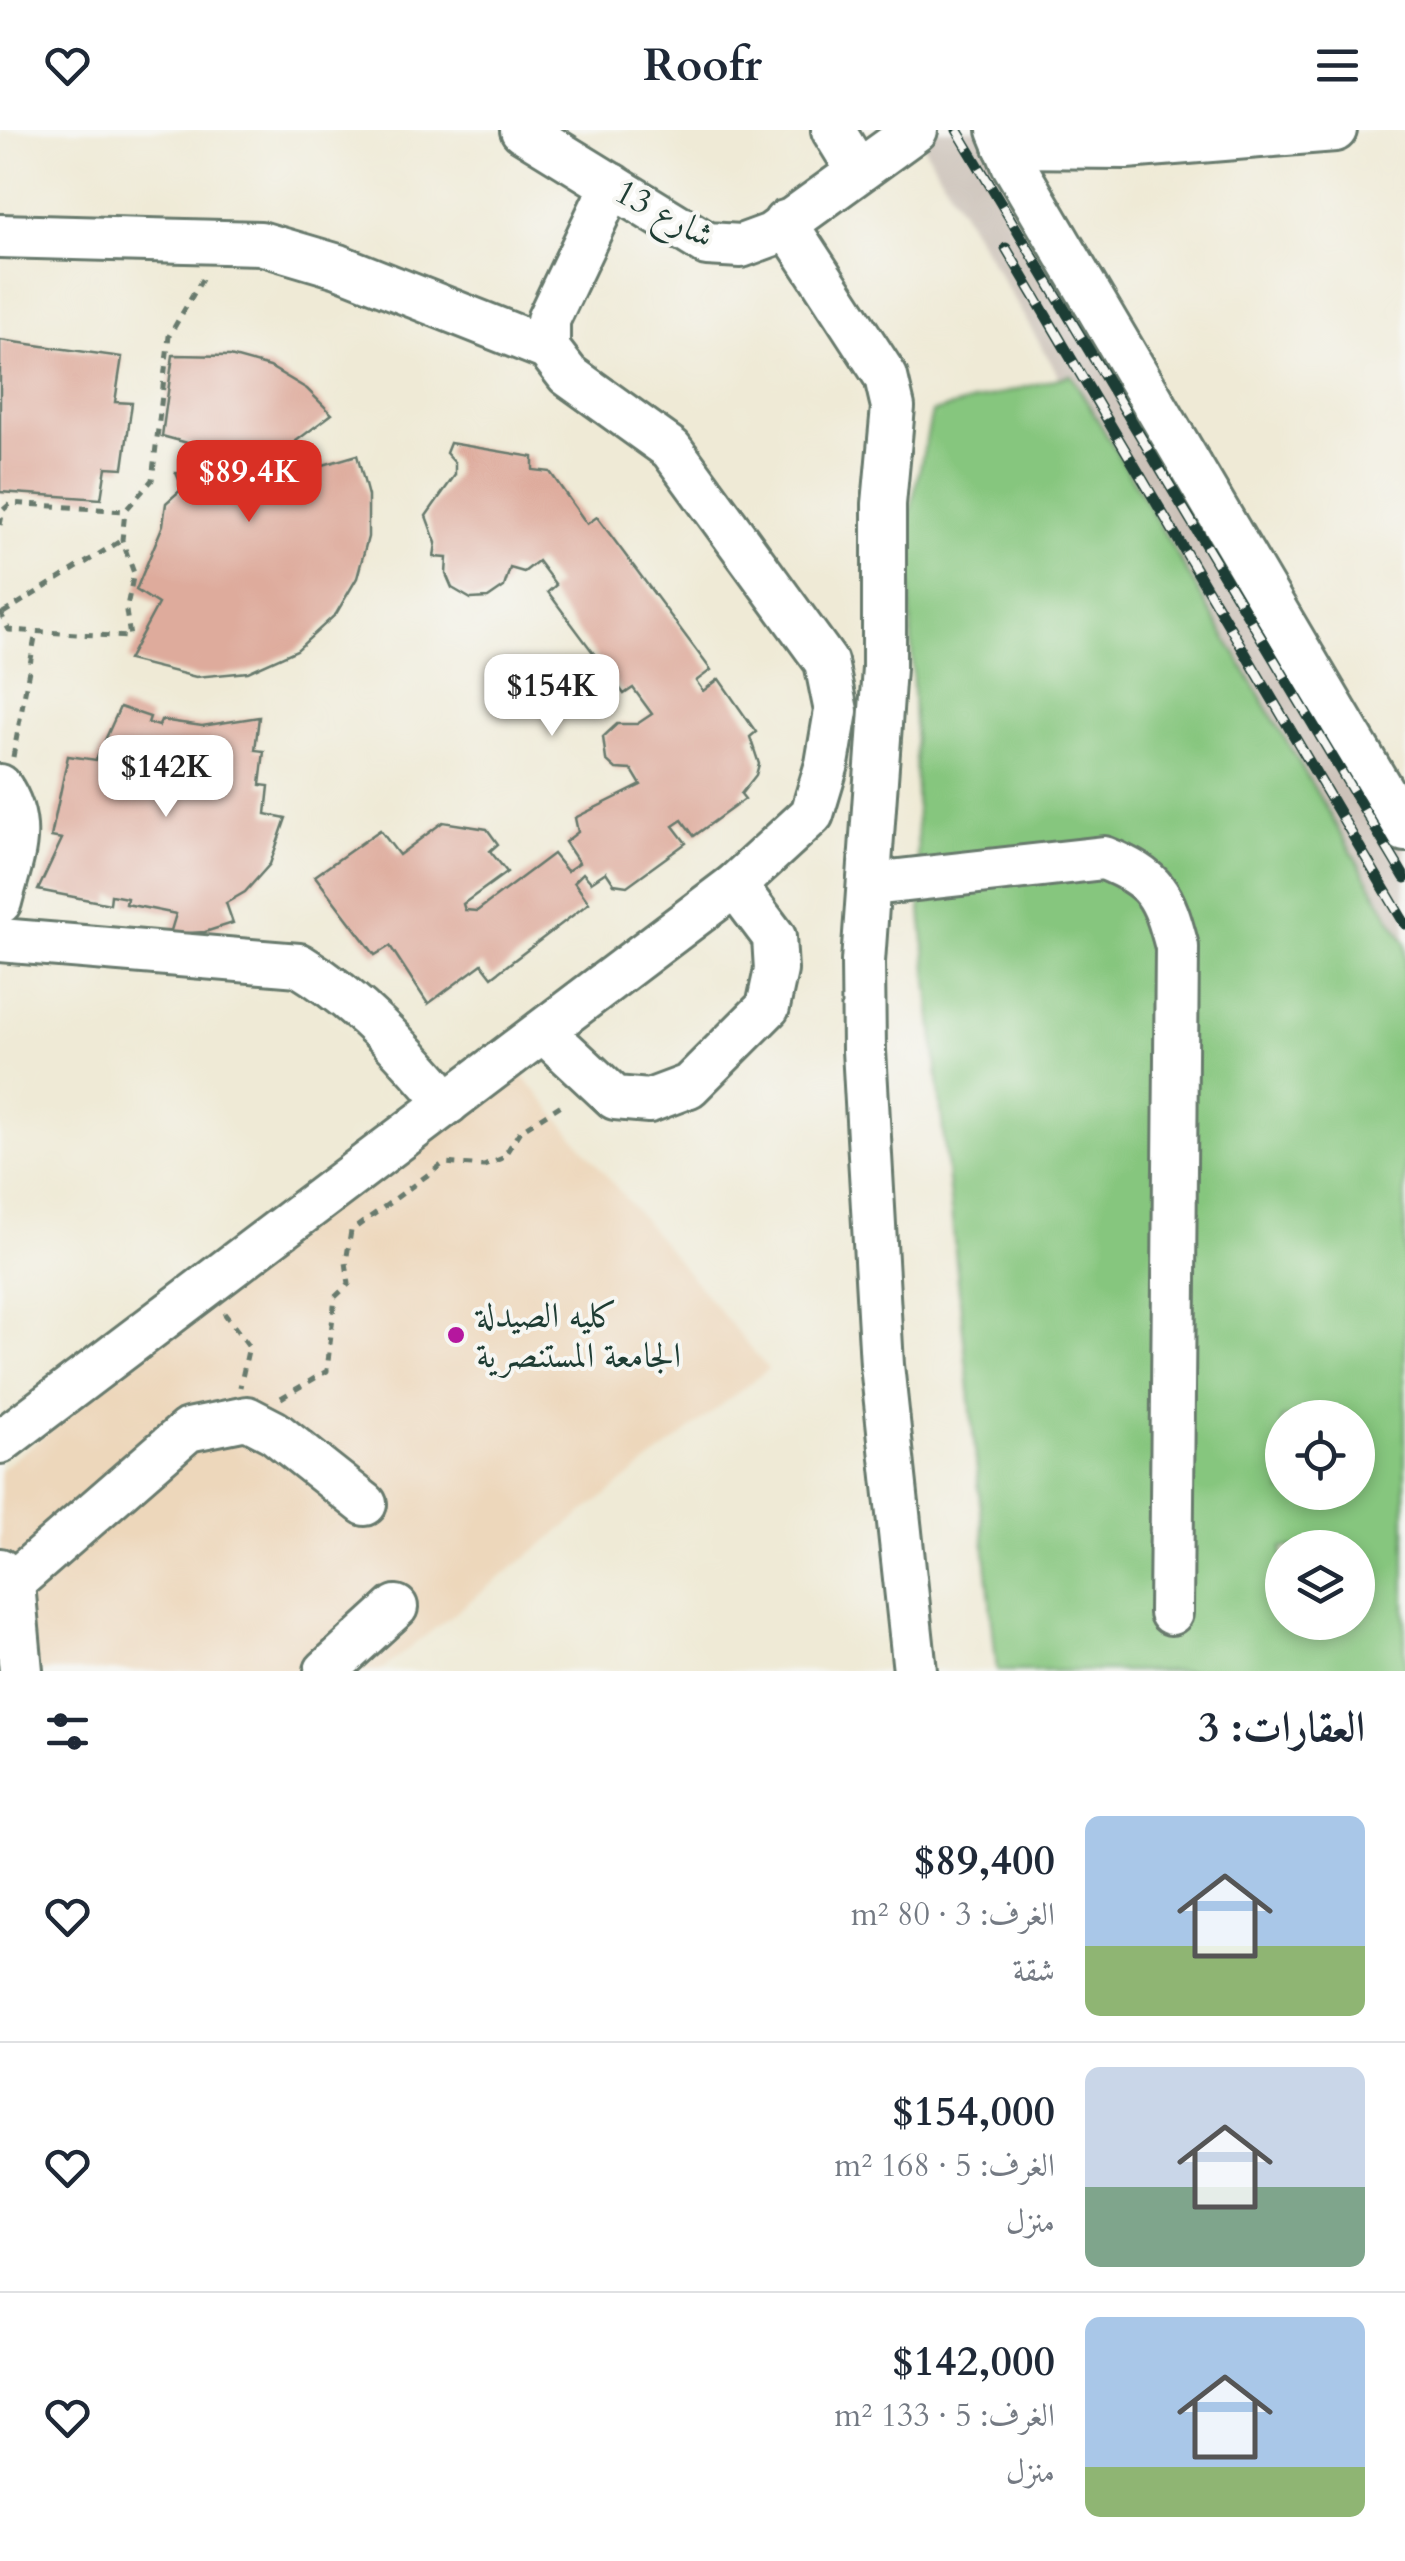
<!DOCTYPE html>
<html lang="ar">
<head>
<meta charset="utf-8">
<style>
  body { margin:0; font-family:Cardo,Amiri,serif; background:#f2f2f3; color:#1f2937; direction:rtl; height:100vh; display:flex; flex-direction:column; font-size:38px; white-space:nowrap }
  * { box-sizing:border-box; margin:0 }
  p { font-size:32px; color:#747a83 }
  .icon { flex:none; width:55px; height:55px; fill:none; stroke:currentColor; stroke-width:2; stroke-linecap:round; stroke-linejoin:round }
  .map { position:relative; height:1541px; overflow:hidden; direction:ltr }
  .panel { display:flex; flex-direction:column; background:#fff; flex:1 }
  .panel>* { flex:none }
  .fabs { position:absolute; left:1265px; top:1270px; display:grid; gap:20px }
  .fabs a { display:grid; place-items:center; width:110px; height:110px; border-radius:50%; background:#fff; box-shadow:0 5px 15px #0003; font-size:50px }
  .price { position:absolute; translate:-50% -85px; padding:0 22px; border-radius:20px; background:#fff; color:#222; font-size:32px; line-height:65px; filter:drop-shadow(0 2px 5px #0008) }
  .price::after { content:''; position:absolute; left:50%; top:60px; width:30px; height:22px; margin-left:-15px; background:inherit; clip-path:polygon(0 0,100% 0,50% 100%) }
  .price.selected { background:#d93025; color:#fff }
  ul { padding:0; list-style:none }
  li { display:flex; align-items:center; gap:30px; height:250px; padding:0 40px }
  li+li { border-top:2px solid #e0e1e3 }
  li span { display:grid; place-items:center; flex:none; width:280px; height:200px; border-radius:15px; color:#555 }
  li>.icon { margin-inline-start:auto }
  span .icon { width:120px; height:120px; fill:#fffc; stroke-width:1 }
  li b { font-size:42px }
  h2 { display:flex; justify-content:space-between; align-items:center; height:120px; padding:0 40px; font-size:42px }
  header { display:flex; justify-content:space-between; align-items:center; height:130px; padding:0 40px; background:#fff; font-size:45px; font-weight:800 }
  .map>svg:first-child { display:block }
  .built { fill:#edd7bb }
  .industrial { fill:#ccc2b9 }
  .green { fill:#86c67e; stroke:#528259; stroke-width:2.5; fill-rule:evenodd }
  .building { fill:#deab9c }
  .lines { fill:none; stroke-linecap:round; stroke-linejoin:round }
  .minor-casing { stroke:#687a6d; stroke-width:48 }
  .path { stroke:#687a6d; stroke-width:5; stroke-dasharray:8 8; stroke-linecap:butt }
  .minor { stroke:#fff; stroke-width:42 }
  .rail-casing { stroke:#1f3d34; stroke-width:11 }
  .rail { stroke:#f6f6f2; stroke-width:8; stroke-dasharray:22; stroke-linecap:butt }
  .poi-dot { fill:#b5179e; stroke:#f6f6f2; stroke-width:4 }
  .labels { text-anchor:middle; stroke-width:8; stroke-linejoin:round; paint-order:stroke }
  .street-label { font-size:35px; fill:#1f3d34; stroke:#f6f6f2 }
  .poi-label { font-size:35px; fill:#1f3d34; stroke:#f6f6f2; text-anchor:start }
</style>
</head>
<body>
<header><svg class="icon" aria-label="menu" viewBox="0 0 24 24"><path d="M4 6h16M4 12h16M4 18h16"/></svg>Roofr<svg class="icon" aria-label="heart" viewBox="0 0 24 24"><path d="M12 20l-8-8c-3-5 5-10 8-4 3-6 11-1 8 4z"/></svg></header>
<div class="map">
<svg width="1405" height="1541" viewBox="0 0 1405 1541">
  <rect width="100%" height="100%" fill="#f6f6f2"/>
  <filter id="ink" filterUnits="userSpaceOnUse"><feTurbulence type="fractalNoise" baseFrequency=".01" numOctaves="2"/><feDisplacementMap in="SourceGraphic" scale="20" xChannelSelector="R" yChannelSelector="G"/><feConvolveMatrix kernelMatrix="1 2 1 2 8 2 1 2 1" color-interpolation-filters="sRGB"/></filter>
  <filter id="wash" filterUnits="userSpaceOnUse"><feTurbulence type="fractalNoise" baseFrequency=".0048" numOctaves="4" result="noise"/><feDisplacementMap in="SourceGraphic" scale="40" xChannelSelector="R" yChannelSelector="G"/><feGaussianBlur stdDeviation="2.25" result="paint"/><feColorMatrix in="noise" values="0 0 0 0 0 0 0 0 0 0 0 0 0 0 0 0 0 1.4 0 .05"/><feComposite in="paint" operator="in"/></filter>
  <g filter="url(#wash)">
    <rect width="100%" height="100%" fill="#efead6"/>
    <!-- built -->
    <path class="built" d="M514,935L768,1239L380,1541H0V1340Z"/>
    <!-- industrial -->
    <path class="industrial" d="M914,0H980L1405,712V833Z"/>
    <!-- green -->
    <path class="green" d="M1071,245L1405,813V1541H997L919,760L908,392L932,282ZM1282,1288H1358V1362H1282ZM1282,1418H1358V1492H1282Z"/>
    <g id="blocks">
      <!-- building -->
      <g class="building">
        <path d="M0,210L122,227L115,272L132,273L123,338L106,337L101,369L0,362Z"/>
        <path d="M173,225L230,226L270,237L307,259L332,284L296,311L313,338L357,325L368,366V407L357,448L336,484L297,520L248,542L196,547L128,530L158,474L136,460L163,395L166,373L183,358L176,343H204L227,356L244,343L213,320L162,306Z"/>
        <path d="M450,313L533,327V340L550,342L587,394L597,387L711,540L696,551L703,561L719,549L756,602L750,607L759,634L756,645L741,664L745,669L694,706L682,690L673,696L686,713L627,756L614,754L606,742L591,752L583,743L574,752L589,773L492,847L482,834L428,874L390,816L375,825L315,746L380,700L399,725L443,692L487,699L498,714L490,721L507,742L463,774L465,780L477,781L553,724L567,741L579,733L565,712L578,702L575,688L641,655L632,640L616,639L606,630L603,607L617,594H637L652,584L633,558L624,564L548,462L556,455L538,431L524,442L510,438L504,457L488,468L471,469L452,458L446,444L447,428L434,427L436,413L426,386L455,345V333L446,323Z"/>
        <path d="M120,577L150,587L148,593L159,596L161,590L202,596L259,587L255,620L264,621L260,655L269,656L266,684L286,688L270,734L245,762L226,773L233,793L205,802L170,804L176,784L126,774L127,768L111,765L110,774L38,760L62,709L51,707L68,626L96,630Z"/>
      </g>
    </g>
  </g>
  <g filter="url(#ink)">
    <use href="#blocks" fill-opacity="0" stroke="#687a6d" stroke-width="2.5"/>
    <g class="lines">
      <!-- minor casing -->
      <g class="minor-casing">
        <g id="minor">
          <path d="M522,0L707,114L741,116L771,105L916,0"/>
          <path d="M833,0L857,39"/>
          <path d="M999,0L1013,34L1405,700"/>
          <path d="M1005,16L1126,17L1335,0"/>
          <path d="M785,92L886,247L893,277L884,374V538L863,832L864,920L882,1235L915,1541"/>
          <path d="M0,106L260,113L338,136L548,219"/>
          <path d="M0,656C28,697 11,728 0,772"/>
          <path d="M872,754L1104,728C1156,749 1163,764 1177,817L1171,1483"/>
          <path d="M0,810L299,835C360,872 402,919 448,973"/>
          <path d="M543,901L615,968L649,971L689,956L768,877L776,840L774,807L735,755"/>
          <path d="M0,1312L735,755L812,684L827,634L836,581L826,532L671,319L568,245L548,219V190L612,55"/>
          <path d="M0,1440L13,1454L21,1541"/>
          <path d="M0,1464L188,1300L247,1288L274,1302L365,1374"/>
          <path d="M326,1541L396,1477"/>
        </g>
      </g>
      <!-- path -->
      <g class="path">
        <path d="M0,395L3,380L11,373L125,381L152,350L169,206L204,146"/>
        <path d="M0,482L9,500L130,507L126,481L134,443L122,410L125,381"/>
        <path d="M3,483L122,410"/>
        <path d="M13,627L36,502"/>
        <path d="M224,1183L249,1216L240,1257"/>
        <path d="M281,1268L327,1241L335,1167L349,1154L346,1132L351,1101L444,1033L484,1036L503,1028L520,1001L566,972"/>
      </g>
      <!-- minor -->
      <use href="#minor" class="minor"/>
      <!-- rail casing -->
      <g class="rail-casing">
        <g id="rail">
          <path d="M957,0L1405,748"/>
          <path d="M1006,118L1405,794"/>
        </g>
      </g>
      <!-- rail -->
      <use href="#rail" class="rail"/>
    </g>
  </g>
  <!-- markers -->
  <circle class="poi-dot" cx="456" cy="1205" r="10"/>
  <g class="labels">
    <!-- street labels -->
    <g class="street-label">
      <text transform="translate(665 83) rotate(28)" y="12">شارع 13</text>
    </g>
    <!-- poi labels -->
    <g class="poi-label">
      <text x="476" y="1197">كليه الصيدلة<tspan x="476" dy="40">الجامعة المستنصرية</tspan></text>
    </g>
  </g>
</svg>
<div class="fabs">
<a><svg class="icon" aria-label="locate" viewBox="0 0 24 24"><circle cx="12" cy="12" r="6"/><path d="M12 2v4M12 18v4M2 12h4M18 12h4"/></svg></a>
<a><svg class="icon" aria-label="layers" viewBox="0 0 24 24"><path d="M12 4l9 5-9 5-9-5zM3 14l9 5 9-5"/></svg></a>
</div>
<b class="price selected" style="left:249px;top:395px">$89.4K</b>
<b class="price" style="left:552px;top:609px">$154K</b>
<b class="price" style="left:166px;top:690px">$142K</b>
</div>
<section class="panel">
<h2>العقارات: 3<svg class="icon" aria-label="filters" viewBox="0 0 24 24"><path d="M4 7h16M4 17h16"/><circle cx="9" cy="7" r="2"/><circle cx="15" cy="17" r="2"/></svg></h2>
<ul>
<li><span style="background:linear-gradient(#a9c7e8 65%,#8fb573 0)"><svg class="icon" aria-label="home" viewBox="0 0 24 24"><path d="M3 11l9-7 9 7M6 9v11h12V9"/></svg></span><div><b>$89,400</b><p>الغرف: 3 · 80 m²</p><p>شقة</p></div><svg class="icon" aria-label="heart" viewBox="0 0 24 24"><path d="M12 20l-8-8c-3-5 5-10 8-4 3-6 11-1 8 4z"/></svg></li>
<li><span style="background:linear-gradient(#c9d6e8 60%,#7fa58c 0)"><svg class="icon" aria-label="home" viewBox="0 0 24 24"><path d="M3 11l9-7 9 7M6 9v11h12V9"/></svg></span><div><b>$154,000</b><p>الغرف: 5 · 168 m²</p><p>منزل</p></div><svg class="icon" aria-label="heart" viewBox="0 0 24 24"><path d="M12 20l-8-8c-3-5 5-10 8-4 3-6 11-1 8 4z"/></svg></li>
<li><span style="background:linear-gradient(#a9c7e8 75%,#8fb573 0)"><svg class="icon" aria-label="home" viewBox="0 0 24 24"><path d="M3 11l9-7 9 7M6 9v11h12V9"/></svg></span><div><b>$142,000</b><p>الغرف: 5 · 133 m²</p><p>منزل</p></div><svg class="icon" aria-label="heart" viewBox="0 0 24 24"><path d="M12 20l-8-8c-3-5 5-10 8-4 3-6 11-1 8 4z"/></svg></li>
</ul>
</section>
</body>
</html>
